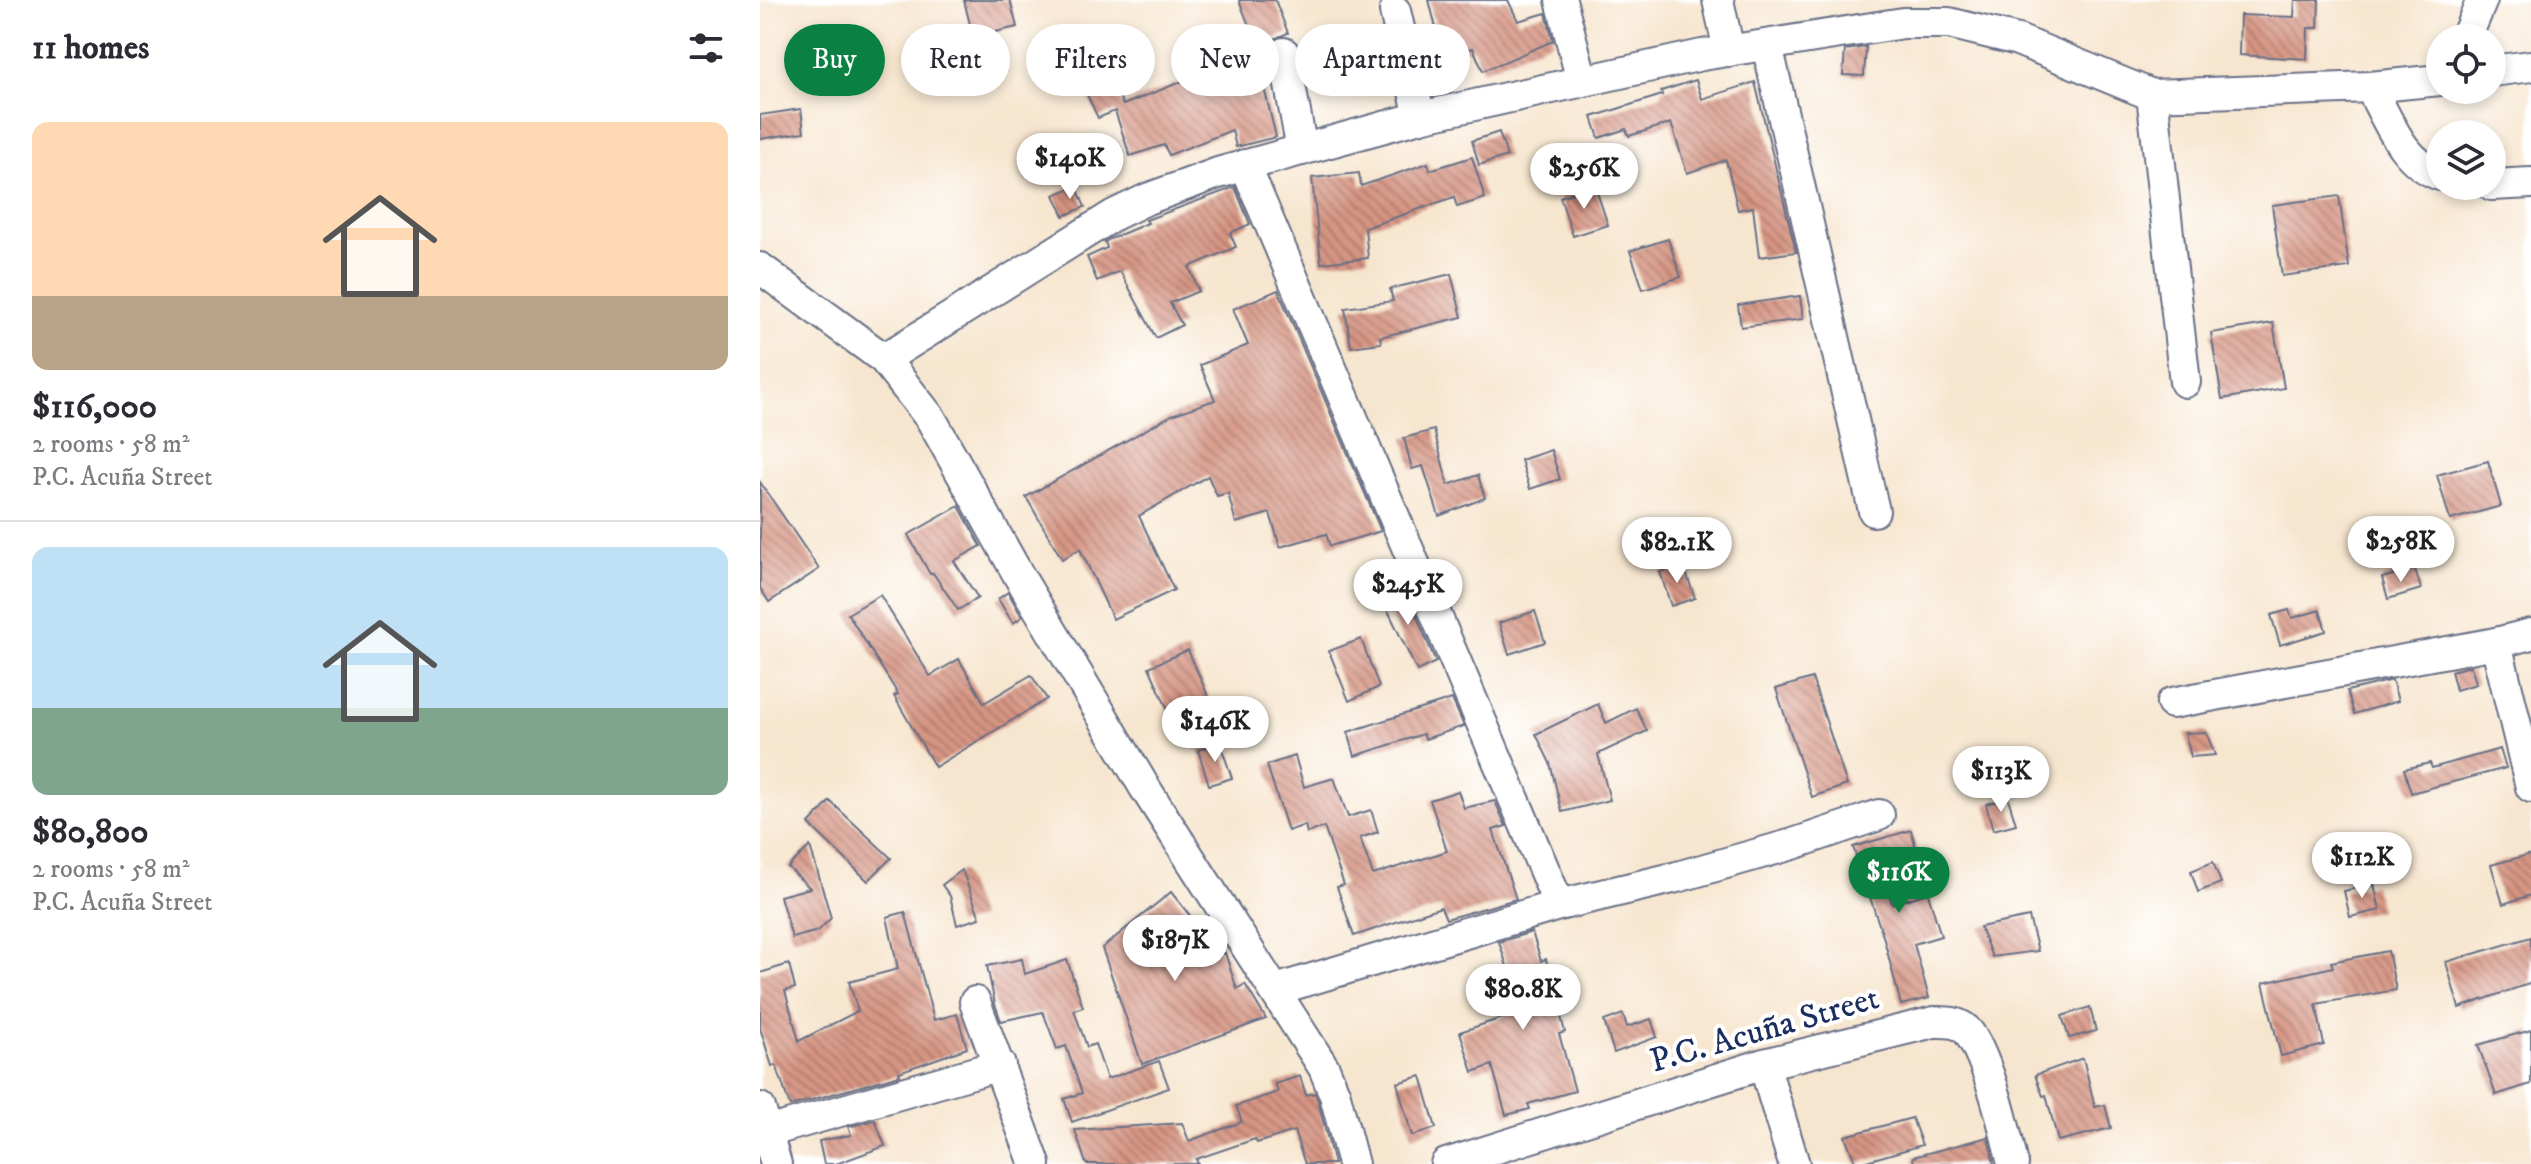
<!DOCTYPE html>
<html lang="en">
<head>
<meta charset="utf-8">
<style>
  body { margin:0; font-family:"IM FELL DW Pica",serif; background:#f7f7f7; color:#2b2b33; height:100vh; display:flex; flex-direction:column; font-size:30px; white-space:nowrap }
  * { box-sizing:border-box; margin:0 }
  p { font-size:26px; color:#7c7c81 }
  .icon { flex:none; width:44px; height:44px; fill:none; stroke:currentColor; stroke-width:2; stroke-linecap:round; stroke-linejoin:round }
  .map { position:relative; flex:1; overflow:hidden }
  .drawer { display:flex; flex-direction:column; background:#fff; width:760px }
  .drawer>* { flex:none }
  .hud { position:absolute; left:24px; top:24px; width:760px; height:72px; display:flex; gap:16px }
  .controls { position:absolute; left:1666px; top:24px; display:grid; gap:16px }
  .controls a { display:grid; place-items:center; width:80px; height:80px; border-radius:50%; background:#fff; box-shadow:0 4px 12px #0003; font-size:40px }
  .price { position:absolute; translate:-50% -68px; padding:0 18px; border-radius:28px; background:#fff; color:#222; font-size:26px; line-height:52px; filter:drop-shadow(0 2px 4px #0008) }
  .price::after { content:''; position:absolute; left:50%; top:48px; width:24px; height:18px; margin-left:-12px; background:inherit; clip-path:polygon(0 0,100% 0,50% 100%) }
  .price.active { background:#0b8043; color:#fff }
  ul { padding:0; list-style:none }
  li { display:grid; align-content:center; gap:16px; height:424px; padding:0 32px }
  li+li { border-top:2px solid #e1e1e2 }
  li span { display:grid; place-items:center; height:248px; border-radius:16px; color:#555 }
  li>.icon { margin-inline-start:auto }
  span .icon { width:144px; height:144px; fill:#fffc; stroke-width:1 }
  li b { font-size:34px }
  h2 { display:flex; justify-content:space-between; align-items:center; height:96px; padding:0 32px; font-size:34px }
  .tag { padding:0 28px; border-radius:36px; background:#fff; box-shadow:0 4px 12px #0003; font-size:28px; line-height:72px }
  .tag.active { background:#0b8043; color:#fff }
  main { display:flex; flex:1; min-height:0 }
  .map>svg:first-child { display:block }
  .building { fill:url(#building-back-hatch) }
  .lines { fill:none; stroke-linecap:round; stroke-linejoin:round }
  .minor-casing { stroke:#686f86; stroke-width:34 }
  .minor { stroke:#fff; stroke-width:30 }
  .labels { text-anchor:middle; stroke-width:8; stroke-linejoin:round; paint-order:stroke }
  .street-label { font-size:34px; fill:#1b2f5e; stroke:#fff }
</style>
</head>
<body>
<main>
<section class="drawer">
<h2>11 homes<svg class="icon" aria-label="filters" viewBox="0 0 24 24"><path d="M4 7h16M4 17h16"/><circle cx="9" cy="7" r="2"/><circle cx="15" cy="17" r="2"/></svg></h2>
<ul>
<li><span style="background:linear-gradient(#ffd9b3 70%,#b9a48a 0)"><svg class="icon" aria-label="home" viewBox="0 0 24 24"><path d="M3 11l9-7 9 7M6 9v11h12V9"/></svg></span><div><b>$116,000</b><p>2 rooms · 58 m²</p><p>P.C. Acuña Street</p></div></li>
<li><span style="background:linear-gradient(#bfe0f5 65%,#7fa58c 0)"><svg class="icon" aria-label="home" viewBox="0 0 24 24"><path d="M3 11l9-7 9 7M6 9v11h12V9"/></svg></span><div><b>$80,800</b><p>2 rooms · 58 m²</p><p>P.C. Acuña Street</p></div></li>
</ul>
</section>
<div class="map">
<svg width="1771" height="1164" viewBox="0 0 1771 1164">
  <defs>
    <pattern id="building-back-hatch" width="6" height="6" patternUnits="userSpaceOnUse" patternTransform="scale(2)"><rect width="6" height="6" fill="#d69482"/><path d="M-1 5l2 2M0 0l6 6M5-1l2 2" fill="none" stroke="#ad796e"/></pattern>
  </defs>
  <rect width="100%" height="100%" fill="#fff"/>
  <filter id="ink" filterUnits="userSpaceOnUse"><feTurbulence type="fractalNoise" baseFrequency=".0125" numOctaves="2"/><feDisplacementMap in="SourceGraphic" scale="16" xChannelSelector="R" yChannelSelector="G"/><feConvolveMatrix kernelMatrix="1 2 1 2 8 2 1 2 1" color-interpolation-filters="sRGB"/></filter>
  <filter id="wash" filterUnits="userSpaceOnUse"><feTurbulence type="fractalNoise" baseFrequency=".006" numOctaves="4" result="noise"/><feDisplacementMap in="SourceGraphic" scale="32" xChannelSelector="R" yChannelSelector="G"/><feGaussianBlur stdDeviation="1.8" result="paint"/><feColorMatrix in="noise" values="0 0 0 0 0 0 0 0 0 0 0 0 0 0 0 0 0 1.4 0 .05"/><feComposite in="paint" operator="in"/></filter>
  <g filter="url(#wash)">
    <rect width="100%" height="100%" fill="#f7e6cf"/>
    <g id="blocks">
      <!-- building -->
      <g class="building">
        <path d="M204,0H250L257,27L213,37Z"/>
        <path d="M479,0H515L528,33L497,46Z"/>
        <path d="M669,0H748L758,21L786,13L793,41L723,71L713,48L683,56Z"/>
        <path d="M1535,0H1559L1558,28H1548L1547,59L1479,55L1480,15L1534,17Z"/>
        <path d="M1106,47L1104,76L1083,75L1085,50Z"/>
        <path d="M349,73L363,105L443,73L451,92L502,79L516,137L476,147L472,130L409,155L404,145L370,156L355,111L338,118L322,84Z"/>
        <path d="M936,80L942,99L995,82L1036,252L999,257L993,207L978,210L966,160L927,173L911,123L869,136L866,129L839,138L832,117L902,95L901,91Z"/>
        <path d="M41,109L44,132L0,139V115Z"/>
        <path d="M739,132L747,156L719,165L712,141Z"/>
        <path d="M712,157L725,198L697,207L694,197L605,228L608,258L561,263L552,178L599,173L601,186L668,163L670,170Z"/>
        <path d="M316,186L325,207L304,216L294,195Z"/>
        <path d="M835,186L848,225L813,236L800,197Z"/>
        <path d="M475,187L490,224L470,233L476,247L429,267L439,291L410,303L422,325L396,338L360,271L337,281L327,257L347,248L345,242L350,239L388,223L386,220Z"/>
        <path d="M1579,196L1589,267L1522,276L1512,205Z"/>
        <path d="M908,239L921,277L883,289L870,251Z"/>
        <path d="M691,274L702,317L620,337L621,343L591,347L585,308L633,301L630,289Z"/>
        <path d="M518,290L621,531L570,546L566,534L520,547L510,513L476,523L468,493L457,496L448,476L379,516L414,590L353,619L320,549L302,559L266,497L412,415L455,400L440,365L488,345L473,309Z"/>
        <path d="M1040,296L1043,319L981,327L978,305Z"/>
        <path d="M1513,323L1524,388L1462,399L1451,333Z"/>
        <path d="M674,430L688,485L718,475L725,498L679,516L663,466L652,469L644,438Z"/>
        <path d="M791,450L800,479L770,489L761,460Z"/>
        <path d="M1728,461L1741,506L1690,520L1677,475Z"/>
        <path d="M0,482L59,569L9,602L0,588Z"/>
        <path d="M199,506L221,546L194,561L218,598L198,610L173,573L170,574L148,535Z"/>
        <path d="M923,564L935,598L911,606L900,572Z"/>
        <path d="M1655,569L1661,589L1628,599L1622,578Z"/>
        <path d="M643,584L676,662L657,671L620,594Z"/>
        <path d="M248,592L262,617L253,623L238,599Z"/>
        <path d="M120,595L170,676L199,659L224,703L271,675L287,699L175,767L134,696L138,694L88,614Z"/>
        <path d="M1529,610L1532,618L1560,610L1566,631L1520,645L1511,615Z"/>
        <path d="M775,611L785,642L749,654L739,623Z"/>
        <path d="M601,639L619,687L589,701L569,651Z"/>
        <path d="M428,650L449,698L410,715L389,667Z"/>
        <path d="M1711,666L1716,684L1696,690L1691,671Z"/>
        <path d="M1052,678L1087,785L1052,797L1016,689Z"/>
        <path d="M1632,680L1638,701L1594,714L1587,691Z"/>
        <path d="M692,699L704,726L665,739L663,734L595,756L588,732Z"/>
        <path d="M838,704L846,723L876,708L887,731L838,754L850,800L802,812L790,763L776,734Z"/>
        <path d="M1446,732L1455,755L1431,757L1425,733Z"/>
        <path d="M460,743L472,778L449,785L438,750Z"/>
        <path d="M1740,749L1746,768L1651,793L1644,769L1670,763L1672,768Z"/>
        <path d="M535,756L544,787L574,778L588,817L611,810L618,832L600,838L613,875L687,851L670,800L698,791L704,808L735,801L746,826L733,830L756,899L686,919L681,907L594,936L577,887L584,885L564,827L547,833L545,825L528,831L507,765Z"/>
        <path d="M1248,798L1256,824L1233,830L1226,804Z"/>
        <path d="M70,801L131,858L108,881L49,824Z"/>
        <path d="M1151,830L1157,851L1120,861L1132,904L1168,893L1181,936L1154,944L1169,998L1141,1005L1124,939L1093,847Z"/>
        <path d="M50,846L71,918L58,931L32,938L20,896L50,888L28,867Z"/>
        <path d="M1771,854V895L1743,904L1731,865Z"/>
        <path d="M1453,862L1461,883L1438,892L1431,871Z"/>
        <path d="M202,870L220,918L197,925L190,896L182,885Z"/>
        <path d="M1614,884L1620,910L1590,917L1584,891Z"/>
        <path d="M411,892L461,954L465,953L477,989L485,984L506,1019L382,1064L342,948Z"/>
        <path d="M145,912L174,1020L197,1014L207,1048L139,1072L140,1075L30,1106L16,1065L12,1066L0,1028V973L29,964L35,988L25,991L39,1041L98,1011L89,982L138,969L127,917Z"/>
        <path d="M1269,917L1278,951L1232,957L1220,927Z"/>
        <path d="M772,932L781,961L786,959L805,1032L799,1034L815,1091L768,1104L770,1109L746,1115L732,1065L713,1072L700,1032L745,1017L734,972L748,969L739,942Z"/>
        <path d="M1771,937V983L1699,1008L1686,962Z"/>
        <path d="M1628,951L1636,990L1556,1004L1564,1045L1521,1056L1503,983L1573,967L1571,962Z"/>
        <path d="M262,959L265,974L307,960L323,1007L314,1010L327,1047L335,1044L347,1079L399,1061L409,1088L312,1122L304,1099L322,1093L306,1046L297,1049L283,1012L241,1021L235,1004L227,966Z"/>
        <path d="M1330,1007L1336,1031L1309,1038L1302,1016Z"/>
        <path d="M863,1014L867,1027L891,1019L897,1037L854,1053L844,1021Z"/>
        <path d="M1771,1030V1084L1736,1095L1718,1045Z"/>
        <path d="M1323,1058L1335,1107L1345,1105L1351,1128L1298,1141L1286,1095L1283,1096L1275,1075Z"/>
        <path d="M540,1076L546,1095L555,1093L558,1101L574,1164H545L534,1131L497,1143L495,1139L436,1159L438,1164H326L315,1130L422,1123L429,1141L482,1122L476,1106L518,1092L515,1084Z"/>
        <path d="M661,1076L676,1128L652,1136L637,1083Z"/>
        <path d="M1152,1118L1162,1145L1096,1164L1085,1136Z"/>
        <path d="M115,1120L125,1146L76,1164H64L59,1141L91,1135L88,1127Z"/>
        <path d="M1228,1137L1234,1164H1154L1153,1157Z"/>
      </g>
    </g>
  </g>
  <g filter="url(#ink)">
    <use href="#blocks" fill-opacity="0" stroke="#686f86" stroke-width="2"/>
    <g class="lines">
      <!-- minor casing -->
      <g class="minor-casing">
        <g id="minor">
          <path d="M801,0L822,81"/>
          <path d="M958,0L969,51"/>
          <path d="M635,11L660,117"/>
          <path d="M1706,38L1722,0"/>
          <path d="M1007,45L1114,511"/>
          <path d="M524,53L542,150"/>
          <path d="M1732,71L1771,66"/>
          <path d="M1610,87C1629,121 1642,162 1680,175"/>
          <path d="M1392,95L1425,382"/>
          <path d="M485,165L799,905"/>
          <path d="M1732,185L1771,183"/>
          <path d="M0,268L124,359L171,419L259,576L385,788L564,1068L575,1095L593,1164"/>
          <path d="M124,359L354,215L387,199L458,173L660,117L942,55L1143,23H1189L1258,40L1392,95L1610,87L1680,80"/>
          <path d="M1736,643L1771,634"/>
          <path d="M1412,703L1736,643L1771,787"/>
          <path d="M515,990L799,905L917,877L1033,844L1119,815"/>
          <path d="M215,1002L275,1164"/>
          <path d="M1004,1064L1034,1164"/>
          <path d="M0,1108L16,1164"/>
          <path d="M0,1134L240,1065"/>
          <path d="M686,1164L1004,1064L1174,1022C1187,1022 1200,1021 1209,1033C1229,1061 1245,1130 1253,1164"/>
        </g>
      </g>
      <!-- minor -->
      <use href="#minor" class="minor"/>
    </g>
  </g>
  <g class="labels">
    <!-- street labels -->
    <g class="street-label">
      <text transform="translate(1004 1028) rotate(-16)" y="12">P.C. Acuña Street</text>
    </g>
  </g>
</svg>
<div class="controls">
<a><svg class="icon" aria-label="locate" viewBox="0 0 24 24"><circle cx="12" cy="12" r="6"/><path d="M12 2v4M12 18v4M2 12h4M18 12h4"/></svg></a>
<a><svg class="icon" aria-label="layers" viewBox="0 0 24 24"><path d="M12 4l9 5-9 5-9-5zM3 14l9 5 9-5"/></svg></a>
</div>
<b class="price" style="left:310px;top:201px">$140K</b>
<b class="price" style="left:824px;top:211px">$256K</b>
<b class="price" style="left:1641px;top:584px">$258K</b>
<b class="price" style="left:917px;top:585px">$82.1K</b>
<b class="price" style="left:648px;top:627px">$245K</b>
<b class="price" style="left:455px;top:764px">$146K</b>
<b class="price" style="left:1241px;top:814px">$113K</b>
<b class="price" style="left:1602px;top:900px">$112K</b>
<b class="price active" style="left:1139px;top:915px">$116K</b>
<b class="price" style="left:415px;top:983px">$187K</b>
<b class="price" style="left:763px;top:1032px">$80.8K</b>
<div class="hud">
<a class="tag active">Buy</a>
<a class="tag">Rent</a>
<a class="tag">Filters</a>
<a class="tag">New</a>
<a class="tag">Apartment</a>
</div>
</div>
</main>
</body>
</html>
